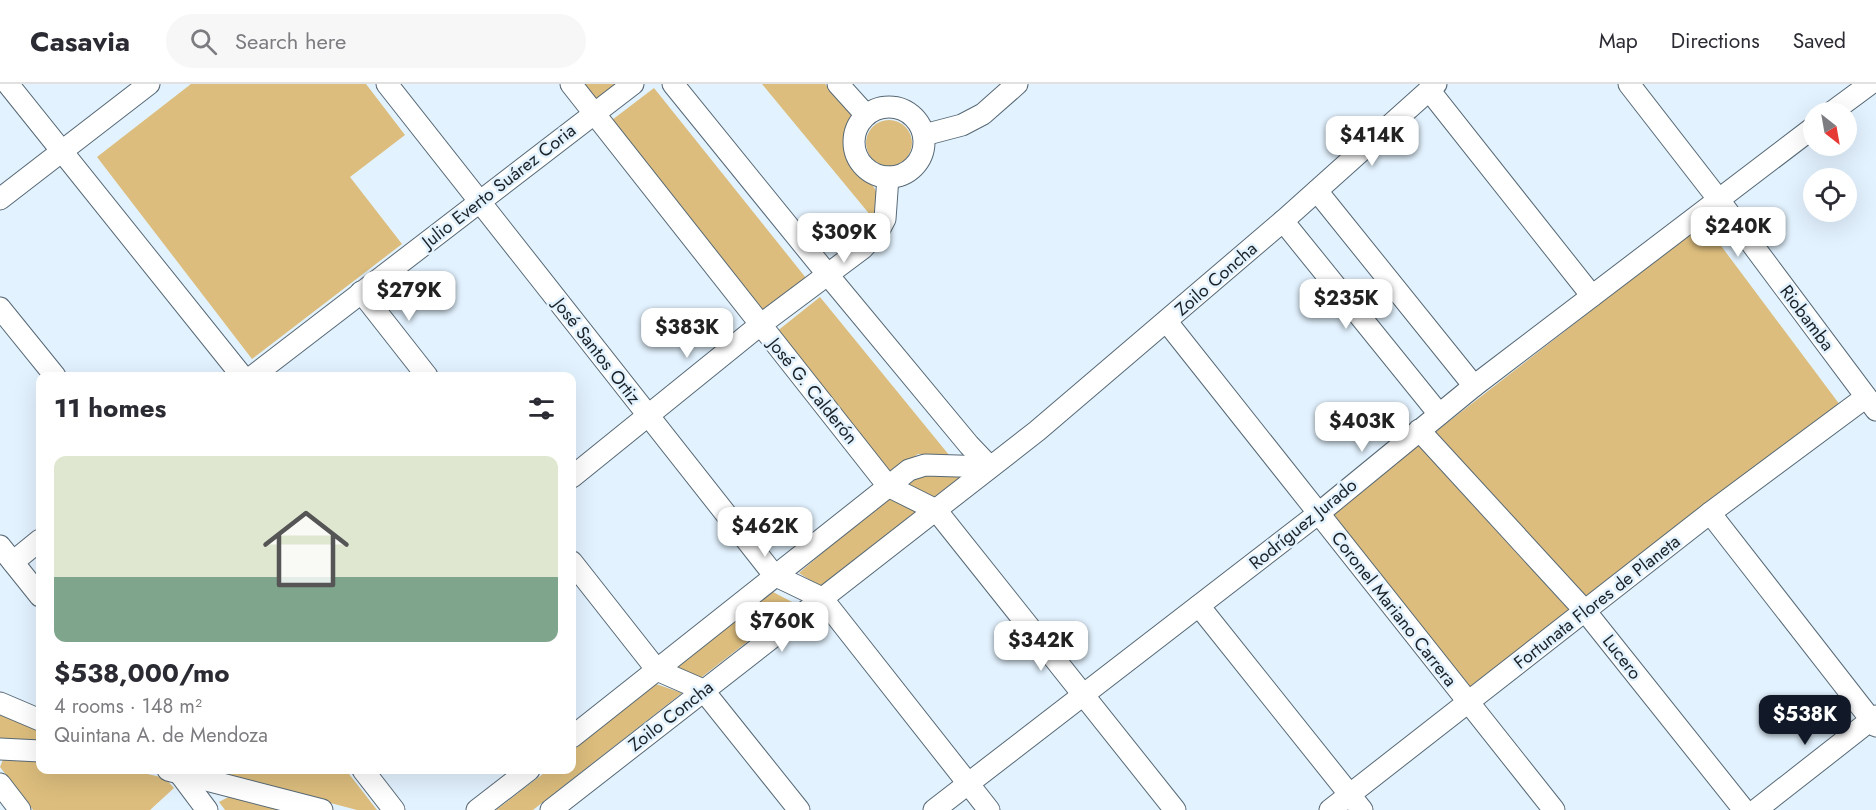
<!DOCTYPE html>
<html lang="en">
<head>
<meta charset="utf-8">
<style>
  body { margin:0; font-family:Jost,sans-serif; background:#f7f7f7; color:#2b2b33; height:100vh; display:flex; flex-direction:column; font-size:22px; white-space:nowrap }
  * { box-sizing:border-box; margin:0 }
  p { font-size:20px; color:#7c7c81 }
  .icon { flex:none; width:33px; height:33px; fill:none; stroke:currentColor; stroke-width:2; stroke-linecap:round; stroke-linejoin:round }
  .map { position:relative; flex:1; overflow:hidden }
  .side { position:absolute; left:36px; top:288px; width:540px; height:402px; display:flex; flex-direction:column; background:#fff; border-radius:12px; box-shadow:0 6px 24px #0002 }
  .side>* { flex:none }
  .needle { width:39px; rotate:149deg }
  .tools { position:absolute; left:1803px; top:18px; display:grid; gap:12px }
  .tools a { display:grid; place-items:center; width:54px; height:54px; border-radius:50%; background:#fff; box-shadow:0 6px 24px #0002; font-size:30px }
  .price { position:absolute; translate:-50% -51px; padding:0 14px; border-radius:12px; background:#fff; color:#222; font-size:20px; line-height:39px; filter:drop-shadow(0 2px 3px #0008) }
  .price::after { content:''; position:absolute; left:50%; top:36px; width:18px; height:14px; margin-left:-9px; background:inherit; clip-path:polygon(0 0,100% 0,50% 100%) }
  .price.on { background:#111827; color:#fff }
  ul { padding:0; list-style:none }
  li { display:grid; align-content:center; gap:12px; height:318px; padding:0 18px }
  li span { display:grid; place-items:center; height:186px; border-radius:12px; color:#555 }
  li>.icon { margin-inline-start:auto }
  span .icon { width:108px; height:108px; fill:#fffc; stroke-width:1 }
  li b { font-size:26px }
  h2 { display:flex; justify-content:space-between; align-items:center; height:72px; padding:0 18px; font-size:26px }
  header { display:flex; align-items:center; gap:36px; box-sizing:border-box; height:84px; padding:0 30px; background:#fff; border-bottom:2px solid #e1e1e2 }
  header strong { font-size:28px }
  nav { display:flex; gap:33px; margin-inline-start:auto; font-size:21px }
  .search { width:420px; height:54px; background:#f7f7f7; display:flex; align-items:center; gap:15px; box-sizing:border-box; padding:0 21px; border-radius:33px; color:#7c7c81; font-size:22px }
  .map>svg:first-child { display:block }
  .green { fill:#dcbd7d }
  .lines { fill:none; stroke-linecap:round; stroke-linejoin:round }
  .minor-casing { stroke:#586976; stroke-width:23 }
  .minor { stroke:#fff; stroke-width:21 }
  .labels { text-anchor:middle; stroke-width:5; stroke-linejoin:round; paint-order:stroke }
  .street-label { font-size:18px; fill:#1a2127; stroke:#e2f2fe }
</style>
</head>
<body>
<header>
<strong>Casavia</strong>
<div class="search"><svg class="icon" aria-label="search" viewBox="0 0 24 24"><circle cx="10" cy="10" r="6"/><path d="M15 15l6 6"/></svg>Search here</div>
<nav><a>Map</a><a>Directions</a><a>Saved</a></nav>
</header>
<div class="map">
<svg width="1876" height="726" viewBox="0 0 1876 726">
  <rect width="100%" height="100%" fill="#e2f2fe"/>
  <!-- green -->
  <g class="green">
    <path d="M191,0H366L405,51L350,93L402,160L252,275L97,73Z"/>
    <path d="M582,0H623L597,20Z"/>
    <path d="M762,0H825L848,23L852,33L847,45L848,77C871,105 883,96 876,138Z"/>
    <path d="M654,4L806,194L764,228L612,36Z"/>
    <circle cx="889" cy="59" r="23"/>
    <path d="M1704,139L1843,325L1472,606L1331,429Z"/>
    <path d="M820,213L949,371L918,370L891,390L776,248Z"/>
    <path d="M919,391L962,392L931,415L907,401Z"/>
    <path d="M890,411L918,427L821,503L799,489Z"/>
    <path d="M773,508L796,520L698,596L676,584Z"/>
    <path d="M656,600L682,609L533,726H496L548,686H572V667Z"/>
    <path d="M0,631L40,647V658L0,657Z"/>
    <path d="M4,673L40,675V686H130L165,694L174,704L150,726H33L0,683Z"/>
    <path d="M211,686H346L377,726H357L209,687Z"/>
    <path d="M234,710L288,726H225L219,718Z"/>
  </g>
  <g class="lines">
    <!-- minor casing -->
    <g class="minor-casing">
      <g id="minor">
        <path d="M8,0L242,292"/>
        <path d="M387,0L774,491L822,514L989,726"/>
        <path d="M571,0L888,402L936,426L1175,726"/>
        <path d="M673,0L828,191L969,361L990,383"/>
        <path d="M838,0L866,31"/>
        <path d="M1629,0L1719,116L1876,326"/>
        <path d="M1429,6L1592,212"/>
        <circle cx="889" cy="58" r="35"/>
        <path d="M1832,28L1870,0"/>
        <path d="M924,51L962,41L983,30L1017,0"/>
        <path d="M1317,107L1474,302"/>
        <path d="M0,115L149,0"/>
        <path d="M1283,137L1439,330"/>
        <path d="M361,208L427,292"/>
        <path d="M0,224L55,292"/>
        <path d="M1167,238L1554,726"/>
        <path d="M253,292L633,0"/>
        <path d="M1419,346L1586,528L1744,726"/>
        <path d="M572,393L760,241L863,164L878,148L885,135L888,93"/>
        <path d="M1710,429L1876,642"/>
        <path d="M0,462L40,512"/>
        <path d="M13,478L40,456"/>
        <path d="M572,478L657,586L703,606L799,726"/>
        <path d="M1199,522L1362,726"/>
        <path d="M0,619L40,636"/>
        <path d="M572,653L909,386L925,381L990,383"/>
        <path d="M0,665L40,667"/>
        <path d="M168,686L322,726"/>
        <path d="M177,686L207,726"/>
        <path d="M363,686L394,726"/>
        <path d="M0,700L20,726"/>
        <path d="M477,726L529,686"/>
        <path d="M551,726L1037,347L1283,137L1436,0"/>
        <path d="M934,726L1319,429L1474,302L1814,43"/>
        <path d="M1330,726L1710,429L1866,313"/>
        <path d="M1756,726L1876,632"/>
      </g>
    </g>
    <!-- minor -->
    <use href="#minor" class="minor"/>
  </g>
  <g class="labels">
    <!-- street labels -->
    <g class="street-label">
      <text transform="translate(499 102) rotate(-38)" y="6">Julio Everto Suárez Coria</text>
      <text transform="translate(1216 195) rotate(-41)" y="6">Zoilo Concha</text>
      <text transform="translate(1807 234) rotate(53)" y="6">Riobamba</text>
      <text transform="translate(597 267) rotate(52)" y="6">José Santos Ortiz</text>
      <text transform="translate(813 307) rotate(51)" y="6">José G. Calderón</text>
      <text transform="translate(1303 440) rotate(-39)" y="6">Rodríguez Jurado</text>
      <text transform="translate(1597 518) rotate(-38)" y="6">Fortunata Flores de Planeta</text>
      <text transform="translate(1394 525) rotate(52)" y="6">Coronel Mariano Carrera</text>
      <text transform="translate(1622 573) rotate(52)" y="6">Lucero</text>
      <text transform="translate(671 632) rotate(-38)" y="6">Zoilo Concha</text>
    </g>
  </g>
</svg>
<div class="tools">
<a><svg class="needle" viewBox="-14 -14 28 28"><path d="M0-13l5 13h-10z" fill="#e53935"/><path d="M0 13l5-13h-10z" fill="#7c7c81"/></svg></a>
<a><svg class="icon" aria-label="locate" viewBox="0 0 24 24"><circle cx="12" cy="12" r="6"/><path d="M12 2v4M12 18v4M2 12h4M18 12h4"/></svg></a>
</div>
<b class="price" style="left:1372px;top:83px">$414K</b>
<b class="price" style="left:1738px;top:174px">$240K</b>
<b class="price" style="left:844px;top:180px">$309K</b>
<b class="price" style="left:409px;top:238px">$279K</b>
<b class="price" style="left:1346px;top:246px">$235K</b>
<b class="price" style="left:687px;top:275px">$383K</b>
<b class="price" style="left:1362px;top:369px">$403K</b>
<b class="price" style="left:765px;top:474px">$462K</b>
<b class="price" style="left:782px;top:569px">$760K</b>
<b class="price" style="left:1041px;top:588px">$342K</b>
<b class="price on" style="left:1805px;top:662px">$538K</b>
<section class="side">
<h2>11 homes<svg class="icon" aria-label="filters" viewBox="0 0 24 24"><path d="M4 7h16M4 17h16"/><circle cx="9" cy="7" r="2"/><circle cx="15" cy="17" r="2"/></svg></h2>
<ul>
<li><span style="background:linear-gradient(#dfe7d0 65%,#7fa58c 0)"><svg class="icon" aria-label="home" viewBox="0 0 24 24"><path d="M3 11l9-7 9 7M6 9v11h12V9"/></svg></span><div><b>$538,000/mo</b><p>4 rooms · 148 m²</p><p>Quintana A. de Mendoza</p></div></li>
</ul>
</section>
</div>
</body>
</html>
